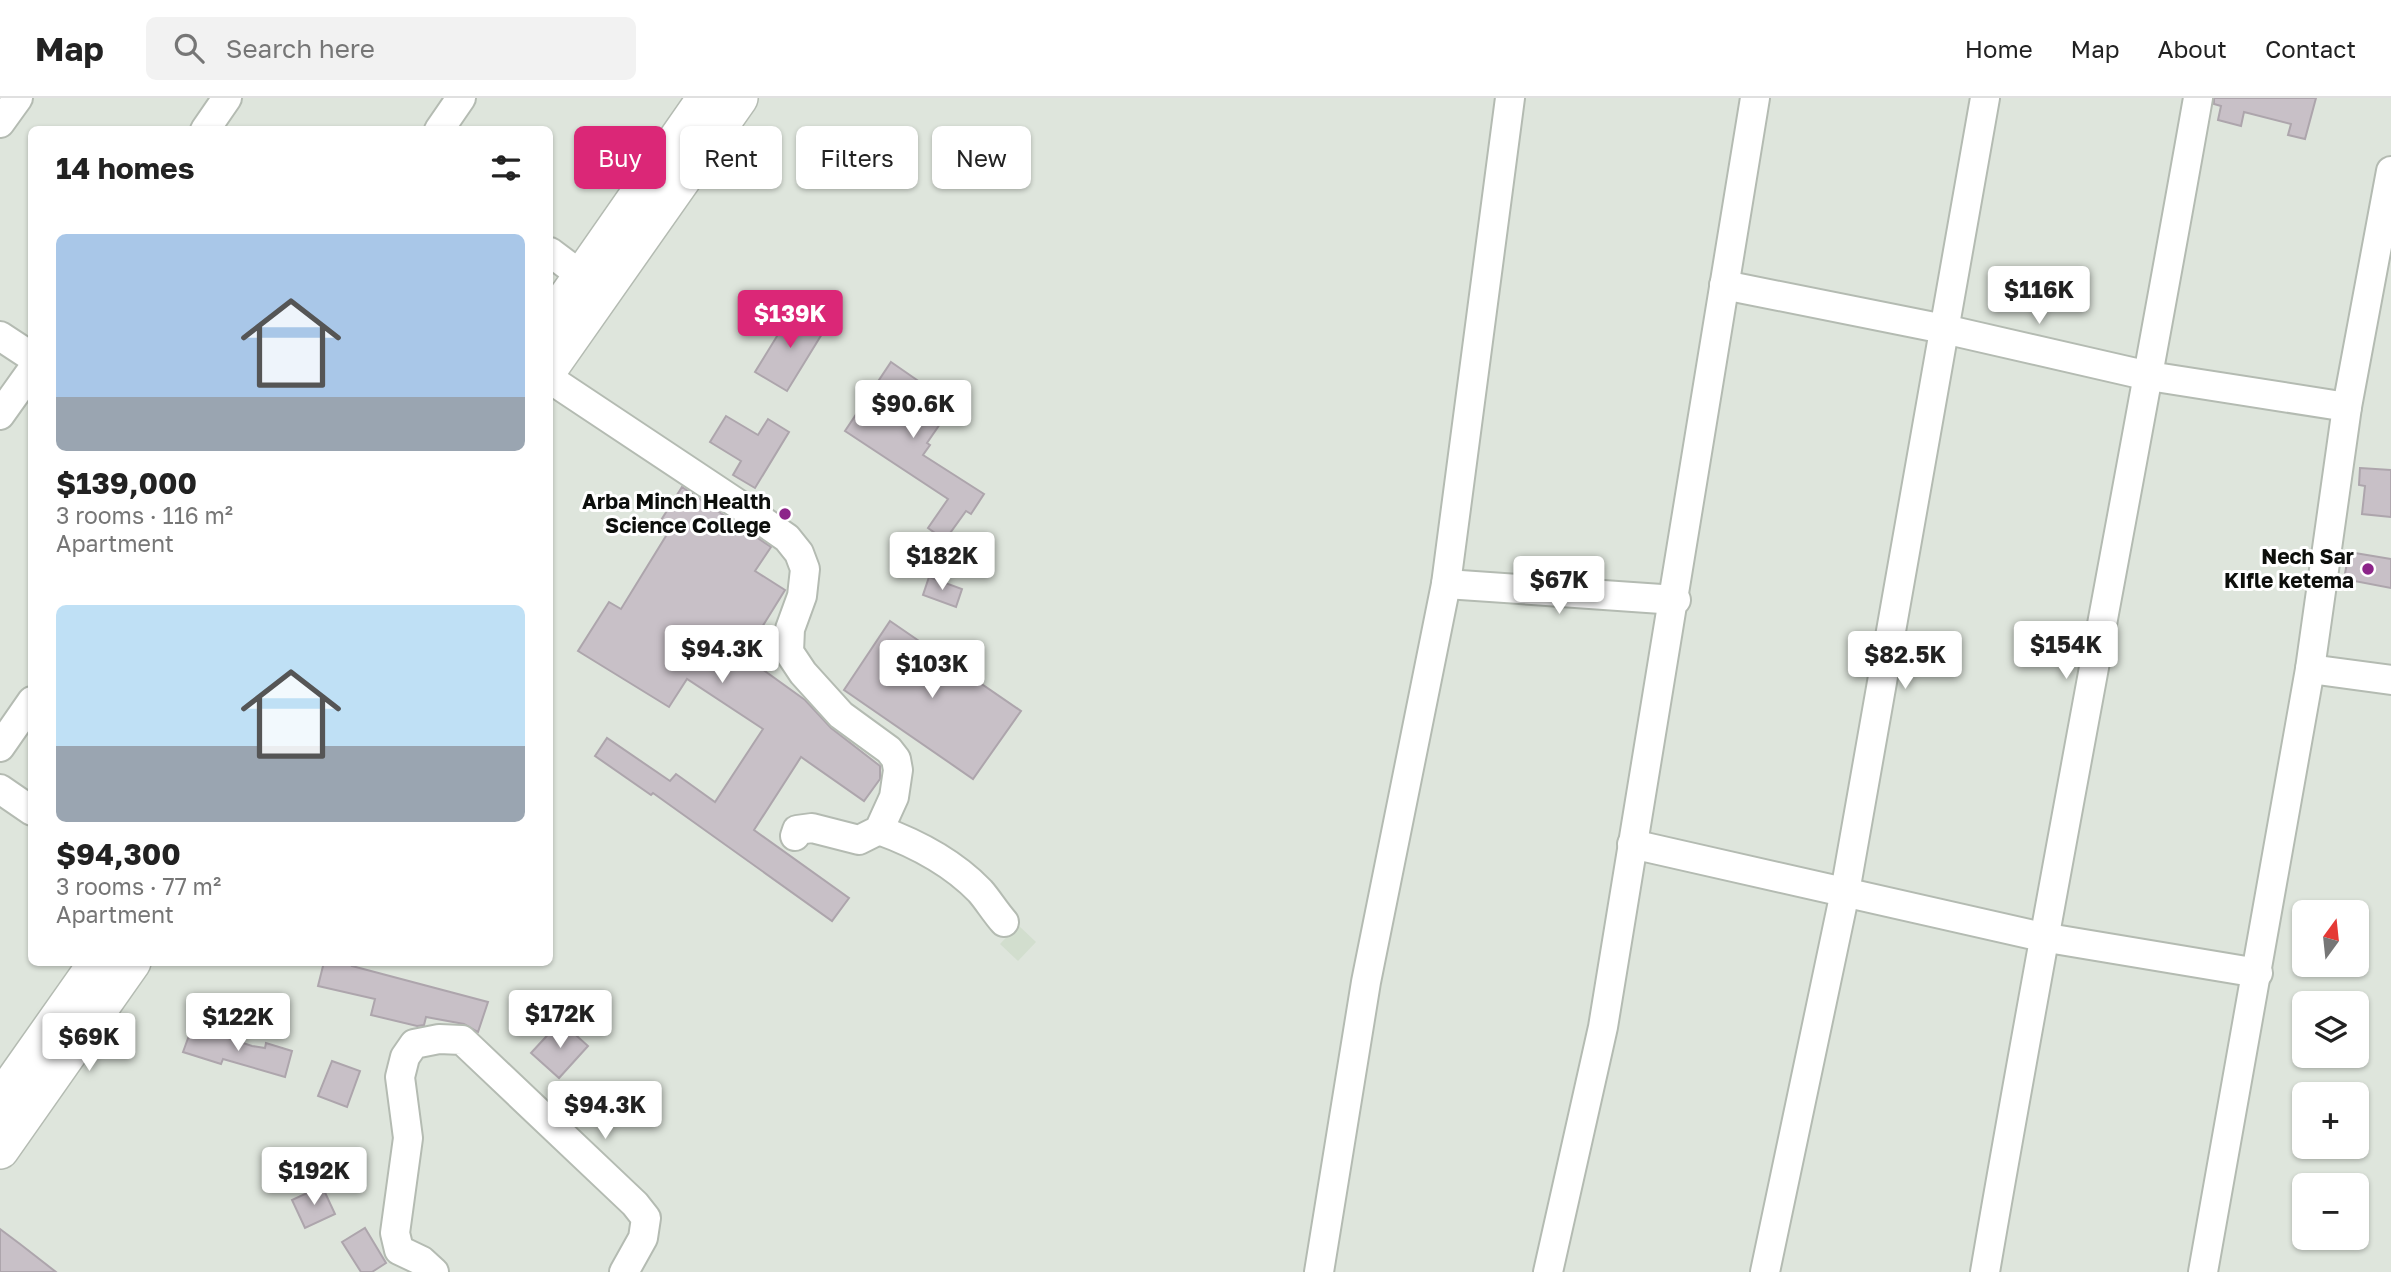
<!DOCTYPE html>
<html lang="en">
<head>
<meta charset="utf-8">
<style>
  body { margin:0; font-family:"Golos Text",sans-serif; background:#f2f2f2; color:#222; height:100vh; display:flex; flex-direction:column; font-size:26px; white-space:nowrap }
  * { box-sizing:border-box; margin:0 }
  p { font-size:23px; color:#767676 }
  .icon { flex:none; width:38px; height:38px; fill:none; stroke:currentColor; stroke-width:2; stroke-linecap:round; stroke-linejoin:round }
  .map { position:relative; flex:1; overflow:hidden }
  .details { position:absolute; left:28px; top:28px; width:525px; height:840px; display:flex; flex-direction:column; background:#fff; border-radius:10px; box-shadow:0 2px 5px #0004 }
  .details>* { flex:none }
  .guide { position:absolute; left:574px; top:28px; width:665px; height:63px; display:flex; gap:14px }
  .needle { width:46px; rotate:15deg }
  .buttons { position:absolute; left:2292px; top:802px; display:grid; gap:14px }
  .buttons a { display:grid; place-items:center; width:77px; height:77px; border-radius:10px; background:#fff; box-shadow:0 2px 5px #0004; font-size:35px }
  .price { position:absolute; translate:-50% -60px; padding:0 16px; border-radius:7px; background:#fff; color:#222; font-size:23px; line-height:46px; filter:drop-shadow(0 2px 4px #0008) }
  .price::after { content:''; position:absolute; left:50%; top:42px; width:21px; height:16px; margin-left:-10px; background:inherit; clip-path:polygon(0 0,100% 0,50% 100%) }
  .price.selected { background:#db2777; color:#fff }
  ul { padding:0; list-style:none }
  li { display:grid; align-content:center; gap:14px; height:371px; padding:0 28px }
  li span { display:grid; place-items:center; height:217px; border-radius:10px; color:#555 }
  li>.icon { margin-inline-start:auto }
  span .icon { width:126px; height:126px; fill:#fffc; stroke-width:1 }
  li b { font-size:30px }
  h2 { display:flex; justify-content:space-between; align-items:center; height:84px; padding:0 28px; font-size:30px }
  .chip { padding:0 24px; border-radius:10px; background:#fff; box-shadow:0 2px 5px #0004; font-size:24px; line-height:63px }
  .chip.selected { background:#db2777; color:#fff }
  header { display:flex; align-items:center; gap:42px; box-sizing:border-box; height:98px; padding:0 35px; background:#fff; border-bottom:2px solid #e0e0e0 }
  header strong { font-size:33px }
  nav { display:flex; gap:38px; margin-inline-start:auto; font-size:24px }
  .search { width:490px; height:63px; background:#f2f2f2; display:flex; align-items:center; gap:18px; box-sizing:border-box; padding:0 24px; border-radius:10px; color:#767676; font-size:26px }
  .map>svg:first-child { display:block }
  .built { fill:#d2dece }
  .building { fill:#c8c0c7; stroke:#ada5ac; stroke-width:2 }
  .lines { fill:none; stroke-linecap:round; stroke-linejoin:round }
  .minor-casing { stroke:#b4bbb2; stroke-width:32 }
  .major-casing { stroke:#b4bbb2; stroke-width:40 }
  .minor { stroke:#fff; stroke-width:28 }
  .major { stroke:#fff; stroke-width:37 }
  .poi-dot { fill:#8c2489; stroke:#fff; stroke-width:2.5 }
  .labels { text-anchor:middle; stroke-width:6; stroke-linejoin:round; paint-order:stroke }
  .poi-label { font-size:21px; font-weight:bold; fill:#0d0f0c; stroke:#fff; text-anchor:end }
</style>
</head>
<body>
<header>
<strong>Map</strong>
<div class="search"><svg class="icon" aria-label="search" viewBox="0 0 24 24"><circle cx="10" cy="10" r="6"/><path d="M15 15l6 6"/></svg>Search here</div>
<nav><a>Home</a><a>Map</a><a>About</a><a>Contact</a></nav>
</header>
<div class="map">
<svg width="2391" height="1174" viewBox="0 0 2391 1174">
  <rect width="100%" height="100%" fill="#dee5dc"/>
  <!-- built -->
  <path class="built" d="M1018,827L1036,844L1018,863L1000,846Z"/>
  <!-- building -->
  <g class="building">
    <path d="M2214,0H2316L2305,41L2288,37L2291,26L2244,14L2241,28L2218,22L2221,8L2214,6Z"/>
    <path d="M793,212L825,231L787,293L755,274Z"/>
    <path d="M891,264L953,307L927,345L930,347L923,357L984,396L971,416L966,413L945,442L928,430L948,401L845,333Z"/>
    <path d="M726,318L758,337L768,321L789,334L755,390L733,377L741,363L710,344Z"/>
    <path d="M2360,370L2391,372V419L2362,416L2365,388L2359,387Z"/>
    <path d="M682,389L771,449L755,473L785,492L744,558L805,602L831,630L880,668V681L864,703L801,659L754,732L849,800L832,823L653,695L651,697L595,658L607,640L670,683L676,676L715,704L763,631L687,581L669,609L578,553L609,504L621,511L669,433L658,427Z"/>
    <path d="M2349,454L2391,461V490L2344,481Z"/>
    <path d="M929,479L962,491L956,509L923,497Z"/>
    <path d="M890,523L1021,613L973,681L844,592Z"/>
    <path d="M324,864H353L352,868L488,904L478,934L464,926L426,919L424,927L417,928L371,917L375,901L318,888Z"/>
    <path d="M556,928L562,933L567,929L588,948L559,980L531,955Z"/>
    <path d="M191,932L203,936L204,932L252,948L265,950L266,945L292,953L285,979L223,961L221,966L183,954Z"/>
    <path d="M332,963L360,973L347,1009L318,998Z"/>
    <path d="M322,1088L335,1116L305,1130L292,1102Z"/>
    <path d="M365,1130L386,1165L372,1174H361L342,1144Z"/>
    <path d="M0,1131L20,1146L56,1174H0Z"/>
  </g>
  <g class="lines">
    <!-- minor casing -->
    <g class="minor-casing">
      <g id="minor">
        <path d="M0,25L18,0"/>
        <path d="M205,32L227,0"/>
        <path d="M439,32L461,0"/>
        <path d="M550,154L582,178"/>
        <path d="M1724,187L1944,231L2149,278L2347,309"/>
        <path d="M0,238L32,259"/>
        <path d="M550,281L741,408L787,440L799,455L805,471L802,498L790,531L789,554L803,575L841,617L889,652L896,661L898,672L894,699L879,732L859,742L812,730L797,732L795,738"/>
        <path d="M0,317L32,272"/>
        <path d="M1446,486L1676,502"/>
        <path d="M2310,571L2391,582"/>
        <path d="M0,649L32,603"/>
        <path d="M0,691L32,713"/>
        <path d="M879,732C915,745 953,765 980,793C988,802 995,814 1004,824"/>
        <path d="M1632,746L2042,839L2258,875"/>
        <path d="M434,1174L422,1163L399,1152L395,1135L408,1040L400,979L405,959L414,946L439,941L462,942L635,1106L646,1120L643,1140L624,1174"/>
        <path d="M1319,1174L1366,884L1446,486L1510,0"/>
        <path d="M1548,1174L1603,929L1755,0"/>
        <path d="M1765,1174L1845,794L1985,0"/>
        <path d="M1985,1174C2052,782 2129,392 2198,0"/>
        <path d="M2203,1174L2310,571L2347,309L2391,73"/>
      </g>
    </g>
    <!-- major casing -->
    <g class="major-casing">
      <g id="major">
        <path d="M550,224L706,0"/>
        <path d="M550,269L739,0"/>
        <path d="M0,1003L98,864"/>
        <path d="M0,1052L132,864"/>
      </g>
    </g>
    <!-- minor -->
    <use href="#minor" class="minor"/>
    <!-- major -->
    <use href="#major" class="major"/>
  </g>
  <!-- markers -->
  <g class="poi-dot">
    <circle cx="785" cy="416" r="7"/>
    <circle cx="2368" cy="471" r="7"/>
  </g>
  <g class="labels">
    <!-- poi labels -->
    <g class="poi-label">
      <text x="771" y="411">Arba Minch Health<tspan x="771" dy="24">Science College</tspan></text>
      <text x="2354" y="466">Nech Sar<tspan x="2354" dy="24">KIfle ketema</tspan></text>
    </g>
  </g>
</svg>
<div class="buttons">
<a><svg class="needle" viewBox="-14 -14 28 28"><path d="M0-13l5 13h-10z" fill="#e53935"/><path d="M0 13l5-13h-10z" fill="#767676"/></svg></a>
<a><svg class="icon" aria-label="layers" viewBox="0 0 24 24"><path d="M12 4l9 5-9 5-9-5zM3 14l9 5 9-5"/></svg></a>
<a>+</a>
<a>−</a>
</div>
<b class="price" style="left:2039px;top:228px">$116K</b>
<b class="price selected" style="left:790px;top:252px">$139K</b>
<b class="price" style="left:913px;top:342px">$90.6K</b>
<b class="price" style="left:942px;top:494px">$182K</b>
<b class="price" style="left:1559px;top:518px">$67K</b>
<b class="price" style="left:2066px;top:583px">$154K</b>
<b class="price" style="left:722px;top:587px">$94.3K</b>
<b class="price" style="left:1905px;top:593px">$82.5K</b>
<b class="price" style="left:932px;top:602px">$103K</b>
<b class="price" style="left:560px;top:952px">$172K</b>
<b class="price" style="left:238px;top:955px">$122K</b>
<b class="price" style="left:89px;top:975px">$69K</b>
<b class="price" style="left:605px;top:1043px">$94.3K</b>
<b class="price" style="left:314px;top:1109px">$192K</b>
<div class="guide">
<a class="chip selected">Buy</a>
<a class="chip">Rent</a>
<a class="chip">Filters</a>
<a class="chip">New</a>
</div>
<section class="details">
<h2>14 homes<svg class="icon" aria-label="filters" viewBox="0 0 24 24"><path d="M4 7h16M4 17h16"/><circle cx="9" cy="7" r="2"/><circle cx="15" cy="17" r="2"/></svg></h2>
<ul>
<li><span style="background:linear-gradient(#a9c7e8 75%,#9aa5b1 0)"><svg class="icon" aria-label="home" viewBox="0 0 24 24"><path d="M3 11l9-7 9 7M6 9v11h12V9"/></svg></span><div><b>$139,000</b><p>3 rooms · 116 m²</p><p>Apartment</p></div></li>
<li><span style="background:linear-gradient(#bfe0f5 65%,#9aa5b1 0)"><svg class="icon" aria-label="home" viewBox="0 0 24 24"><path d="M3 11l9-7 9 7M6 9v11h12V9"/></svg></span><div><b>$94,300</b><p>3 rooms · 77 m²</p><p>Apartment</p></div></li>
</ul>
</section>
</div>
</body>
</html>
